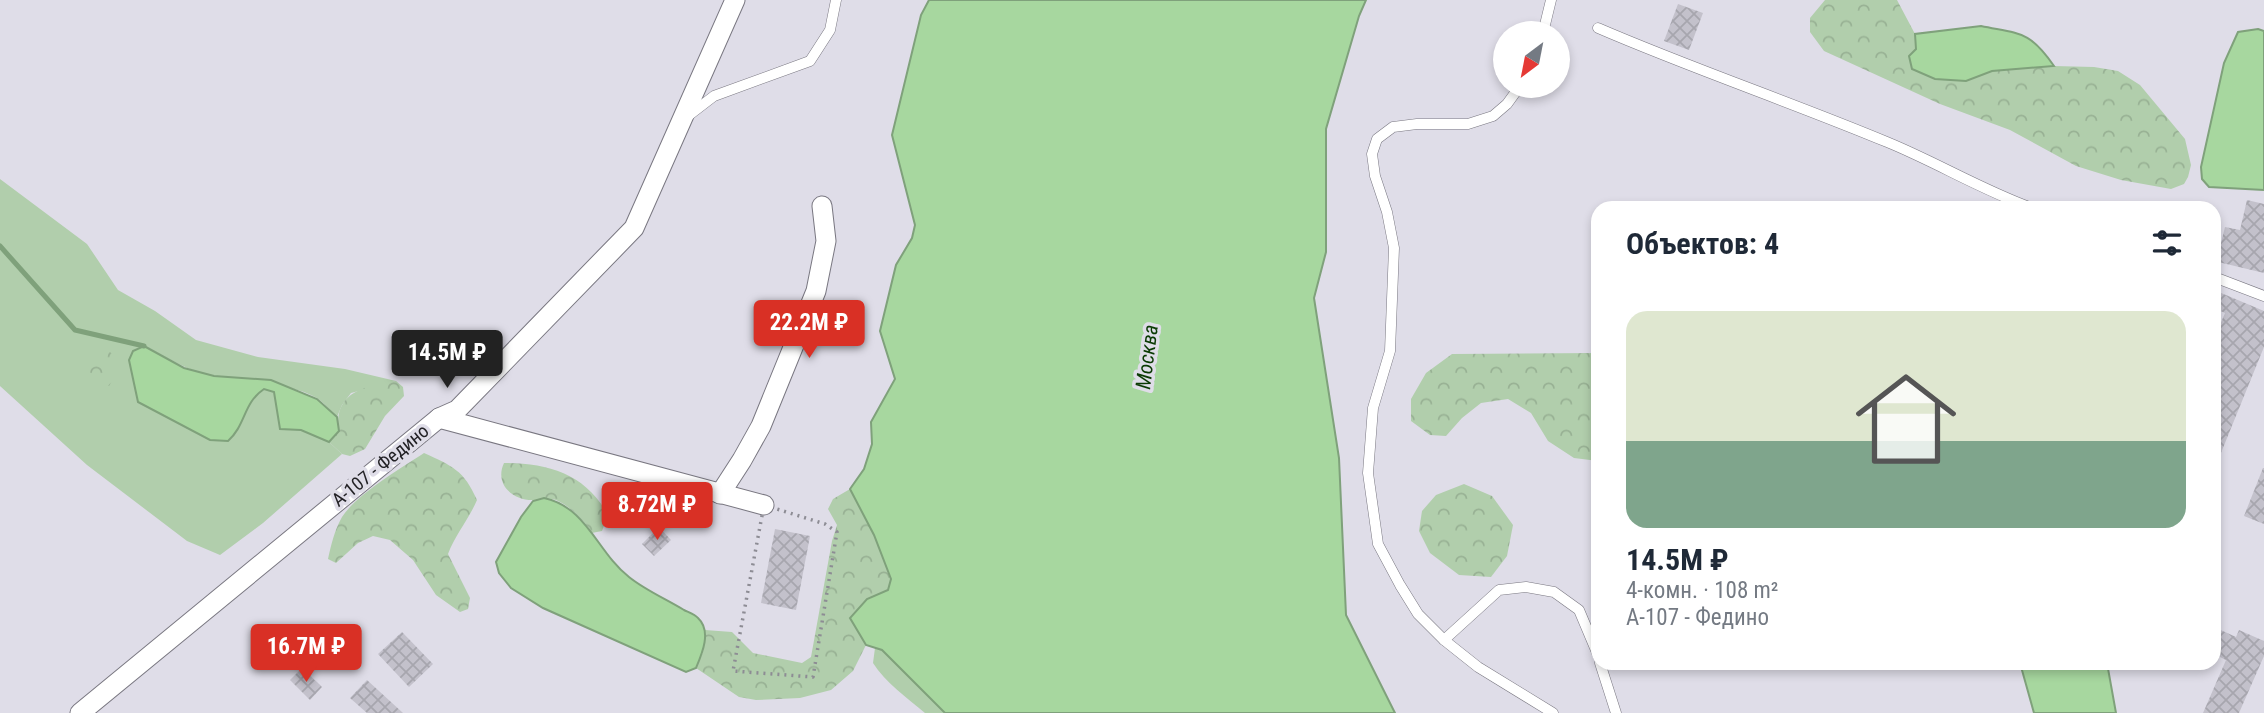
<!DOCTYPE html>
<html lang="ru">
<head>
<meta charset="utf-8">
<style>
  body { margin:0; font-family:"Roboto Condensed",sans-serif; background:#f6f6f7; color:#1f2937; height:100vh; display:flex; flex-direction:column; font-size:26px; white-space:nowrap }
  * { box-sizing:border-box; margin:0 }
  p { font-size:23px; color:#747a83 }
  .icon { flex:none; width:38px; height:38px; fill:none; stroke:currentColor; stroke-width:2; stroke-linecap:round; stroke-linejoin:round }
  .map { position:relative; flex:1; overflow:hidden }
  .drawer { position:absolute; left:1591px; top:201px; width:630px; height:469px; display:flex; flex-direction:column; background:#fff; border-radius:21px; box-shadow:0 4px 10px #0003 }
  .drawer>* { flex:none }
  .needle { width:46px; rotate:212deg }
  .fabs { position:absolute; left:1493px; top:21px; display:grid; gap:14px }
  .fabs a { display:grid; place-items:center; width:77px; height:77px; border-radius:50%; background:#fff; box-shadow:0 4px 10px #0003; font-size:35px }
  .price { position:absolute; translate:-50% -60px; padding:0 16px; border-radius:7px; background:#d93025; color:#fff; font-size:23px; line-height:46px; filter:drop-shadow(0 2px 4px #0008) }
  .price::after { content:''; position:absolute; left:50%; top:42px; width:21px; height:16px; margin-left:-10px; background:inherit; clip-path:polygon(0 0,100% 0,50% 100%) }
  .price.selected { background:#222; color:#fff }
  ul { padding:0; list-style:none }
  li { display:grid; align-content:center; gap:14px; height:371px; padding:0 35px }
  li span { display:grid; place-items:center; height:217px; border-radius:21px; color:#555 }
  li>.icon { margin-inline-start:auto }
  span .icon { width:126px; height:126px; fill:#fffc; stroke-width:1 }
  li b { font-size:30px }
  h2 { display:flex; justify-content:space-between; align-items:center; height:84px; padding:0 35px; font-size:30px }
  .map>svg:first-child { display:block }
  .grass { fill:#b1ceac }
  .forest { fill:url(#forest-crowns) }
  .water { fill:#a7d79f; stroke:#7fa17b; stroke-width:2 }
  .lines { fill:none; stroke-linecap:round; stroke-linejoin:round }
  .stream { stroke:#7fa17b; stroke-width:5 }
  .building { fill:url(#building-cross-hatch) }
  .lane-casing { stroke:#797781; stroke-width:11 }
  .street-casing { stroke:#797781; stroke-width:21 }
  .path { stroke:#8d8c94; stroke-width:3.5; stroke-dasharray:2 5; stroke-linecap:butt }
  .lane { stroke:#fff; stroke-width:10 }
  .street { stroke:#fff; stroke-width:19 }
  .labels { text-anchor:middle; stroke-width:7; stroke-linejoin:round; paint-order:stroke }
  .street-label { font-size:19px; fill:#232226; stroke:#dfdde8 }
  .water-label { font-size:21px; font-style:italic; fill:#0b3b04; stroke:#dfdde8 }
</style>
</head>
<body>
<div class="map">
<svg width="2264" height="713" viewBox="0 0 2264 713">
  <defs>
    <pattern id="forest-crowns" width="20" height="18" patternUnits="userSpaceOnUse" patternTransform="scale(1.75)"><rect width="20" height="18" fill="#b1ceac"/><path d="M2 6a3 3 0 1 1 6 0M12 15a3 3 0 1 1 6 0" fill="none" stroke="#98b194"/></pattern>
    <pattern id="building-cross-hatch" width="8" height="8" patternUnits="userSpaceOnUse" patternTransform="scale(1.75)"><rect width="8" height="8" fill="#c3c1cb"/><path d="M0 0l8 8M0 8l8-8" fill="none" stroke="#a7a6ae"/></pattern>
  </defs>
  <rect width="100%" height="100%" fill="#dfdde8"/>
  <!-- grass -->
  <g class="grass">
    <path d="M0,179L87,244L118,290L155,311L196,340L258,357L345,369L396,381L351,393L342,405L337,417C331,411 324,403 317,398C290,383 245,381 215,376C189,372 168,358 145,346L138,402L210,440L228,441C246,425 243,403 264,389L274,392L280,429L301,430L329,442L342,454L263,523L220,555L187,541L87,465L0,386Z"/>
    <path d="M875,648L882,650L945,713H925C907,698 885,682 873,663Z"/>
  </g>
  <!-- forest -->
  <g class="forest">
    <path d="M1825,0H1897L1915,34L1916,49L1966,81L1992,71L2054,66L2094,67L2118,71L2140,85L2185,139L2191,165L2188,177L2184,184L2171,189L2121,180L2076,166L2010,130L1940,104L1824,51L1810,32V18Z"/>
    <path d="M104,345L118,361L116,375L109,386L95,382L84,361L90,347Z"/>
    <path d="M1598,353V461L1574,458L1548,441L1531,413L1508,399L1481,403L1462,418L1446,436L1430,435L1411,421V399L1426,373L1452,354Z"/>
    <path d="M396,381L403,387L404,396L385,416L365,449L350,456L342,454L329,442L339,431C333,392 365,386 396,381Z"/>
    <path d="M424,453C452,466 464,470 477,500C469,519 455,535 448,554L470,598L468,609L460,612L436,595L413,560L390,540L373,536L358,543L336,563L328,559C331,545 335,529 342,517C357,494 401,468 424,453Z"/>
    <path d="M504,463C548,463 586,474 608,515L602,531L592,533C584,520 570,506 556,500C547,497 543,500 534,500C513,501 494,484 504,463Z"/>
    <path d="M1464,484L1492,496L1513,525L1507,556L1491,577L1459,575L1430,553L1419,531L1422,511L1436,495Z"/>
    <path d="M850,489L874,535L891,579L888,590L867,599L850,618L866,645L853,671L831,690L800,698L756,700L739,697L696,668L703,652L705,630L732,632L753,653L802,663L811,657L832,541L837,525L828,509L833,499Z"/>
  </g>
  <!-- water -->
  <g class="water">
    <path d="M929,0H1366L1359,16L1326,129V252L1314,298L1339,458L1346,615L1395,713H945L882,650L866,645L850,618L867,599L888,590L891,579L874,535L850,489L864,469L872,444L871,422L895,379L880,331L896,265L912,238L915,225L892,135L921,15Z"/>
    <path d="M1981,26C2020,34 2029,30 2054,66L1992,71L1966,81L1935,79L1912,69L1909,56L1916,49L1915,34Z"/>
    <path d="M2258,29L2264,31V190L2209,187L2202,179L2201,167L2224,63L2238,32Z"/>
    <path d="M144,346L184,368L214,376L271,380L317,399L337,417L339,431L329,442L301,430L280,429L274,392L264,389C243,403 246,425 228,441L210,440L138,402L129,360L133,351Z"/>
    <path d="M544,498C587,507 597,552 629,577C645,590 666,599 684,610C688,612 695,614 698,618C712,631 702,654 696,668L686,672L543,608L511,588L499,573L496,562L521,517L533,501Z"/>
    <path d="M2020,663H2107L2116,713H2034Z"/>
  </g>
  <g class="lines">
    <!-- stream -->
    <path class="stream" d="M0,246L75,330L144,346"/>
  </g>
  <!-- building -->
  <g class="building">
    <path d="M1678,4L1703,13L1689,50L1664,41Z"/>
    <path d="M2247,200L2264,204V273L2214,261V242L2221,243L2225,227L2240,230Z"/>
    <path d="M2214,290L2264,311V347L2214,470V339L2225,313L2214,308Z"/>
    <path d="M2263,468H2264V524L2244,516Z"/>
    <path d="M628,493L642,496L638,515L624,513Z"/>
    <path d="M659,527L671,540L654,556L642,544Z"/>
    <path d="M775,529L810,536L796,610L761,603Z"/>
    <path d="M2214,627L2236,637L2239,630L2264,641V656L2239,713H2203L2226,660L2214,654Z"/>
    <path d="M402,632L433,664L409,687L378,654Z"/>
    <path d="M302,668L322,687L310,700L290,680Z"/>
    <path d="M367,680L403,713H367L350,698Z"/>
  </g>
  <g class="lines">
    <!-- lane casing -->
    <g class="lane-casing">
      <g id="lane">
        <path d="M1598,28C1693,69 1791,102 1887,142C1936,162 1982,190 2032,208"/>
        <path d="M1543,33L1551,0"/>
        <path d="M1520,86L1507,104L1493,116L1468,124H1417L1393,127L1377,139L1372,154L1375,176L1387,212L1394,248L1390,351L1373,408L1368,473L1378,544L1400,585L1418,614L1444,640L1478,667L1553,713"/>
        <path d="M688,116L714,96L810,61L830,30L836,0"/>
        <path d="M2214,277L2264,296"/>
        <path d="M1444,640L1499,590L1526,587L1554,592L1579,610L1598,655"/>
        <path d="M1600,663L1616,713"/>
      </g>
    </g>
    <!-- street casing -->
    <g class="street-casing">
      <g id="street">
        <path d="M439,418L764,505"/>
        <path d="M720,494L742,460L761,426L816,291L826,241L822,206"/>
        <path d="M80,713L439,418L457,410L634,228L735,0"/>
      </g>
    </g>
    <!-- path -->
    <path class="path" d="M764,505L825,524L837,532L813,677L733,671Z"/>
    <!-- lane -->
    <use href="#lane" class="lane"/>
    <!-- street -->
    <use href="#street" class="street"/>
  </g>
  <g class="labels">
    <!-- street labels -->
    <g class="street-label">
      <text transform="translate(380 465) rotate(-39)" y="7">А-107 - Федино</text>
    </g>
    <!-- water labels -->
    <g class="water-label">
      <text transform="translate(1147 357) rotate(-83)" y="7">Москва</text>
    </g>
  </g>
</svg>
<div class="fabs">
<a><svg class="needle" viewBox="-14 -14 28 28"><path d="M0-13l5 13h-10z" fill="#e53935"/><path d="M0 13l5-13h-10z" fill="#747a83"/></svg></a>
</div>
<b class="price" style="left:809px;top:360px">22.2M ₽</b>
<b class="price selected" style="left:447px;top:390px">14.5M ₽</b>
<b class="price" style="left:657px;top:542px">8.72M ₽</b>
<b class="price" style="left:306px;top:684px">16.7M ₽</b>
<section class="drawer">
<h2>Объектов: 4<svg class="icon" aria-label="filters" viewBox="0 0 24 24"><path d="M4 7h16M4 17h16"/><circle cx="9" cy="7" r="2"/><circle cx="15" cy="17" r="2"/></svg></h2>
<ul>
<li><span style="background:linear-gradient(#dfe7d0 60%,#7fa58c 0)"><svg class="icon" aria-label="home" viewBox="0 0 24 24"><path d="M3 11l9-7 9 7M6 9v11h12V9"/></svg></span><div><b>14.5M ₽</b><p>4-комн. · 108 m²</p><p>А-107 - Федино</p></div></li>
</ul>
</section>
</div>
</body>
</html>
